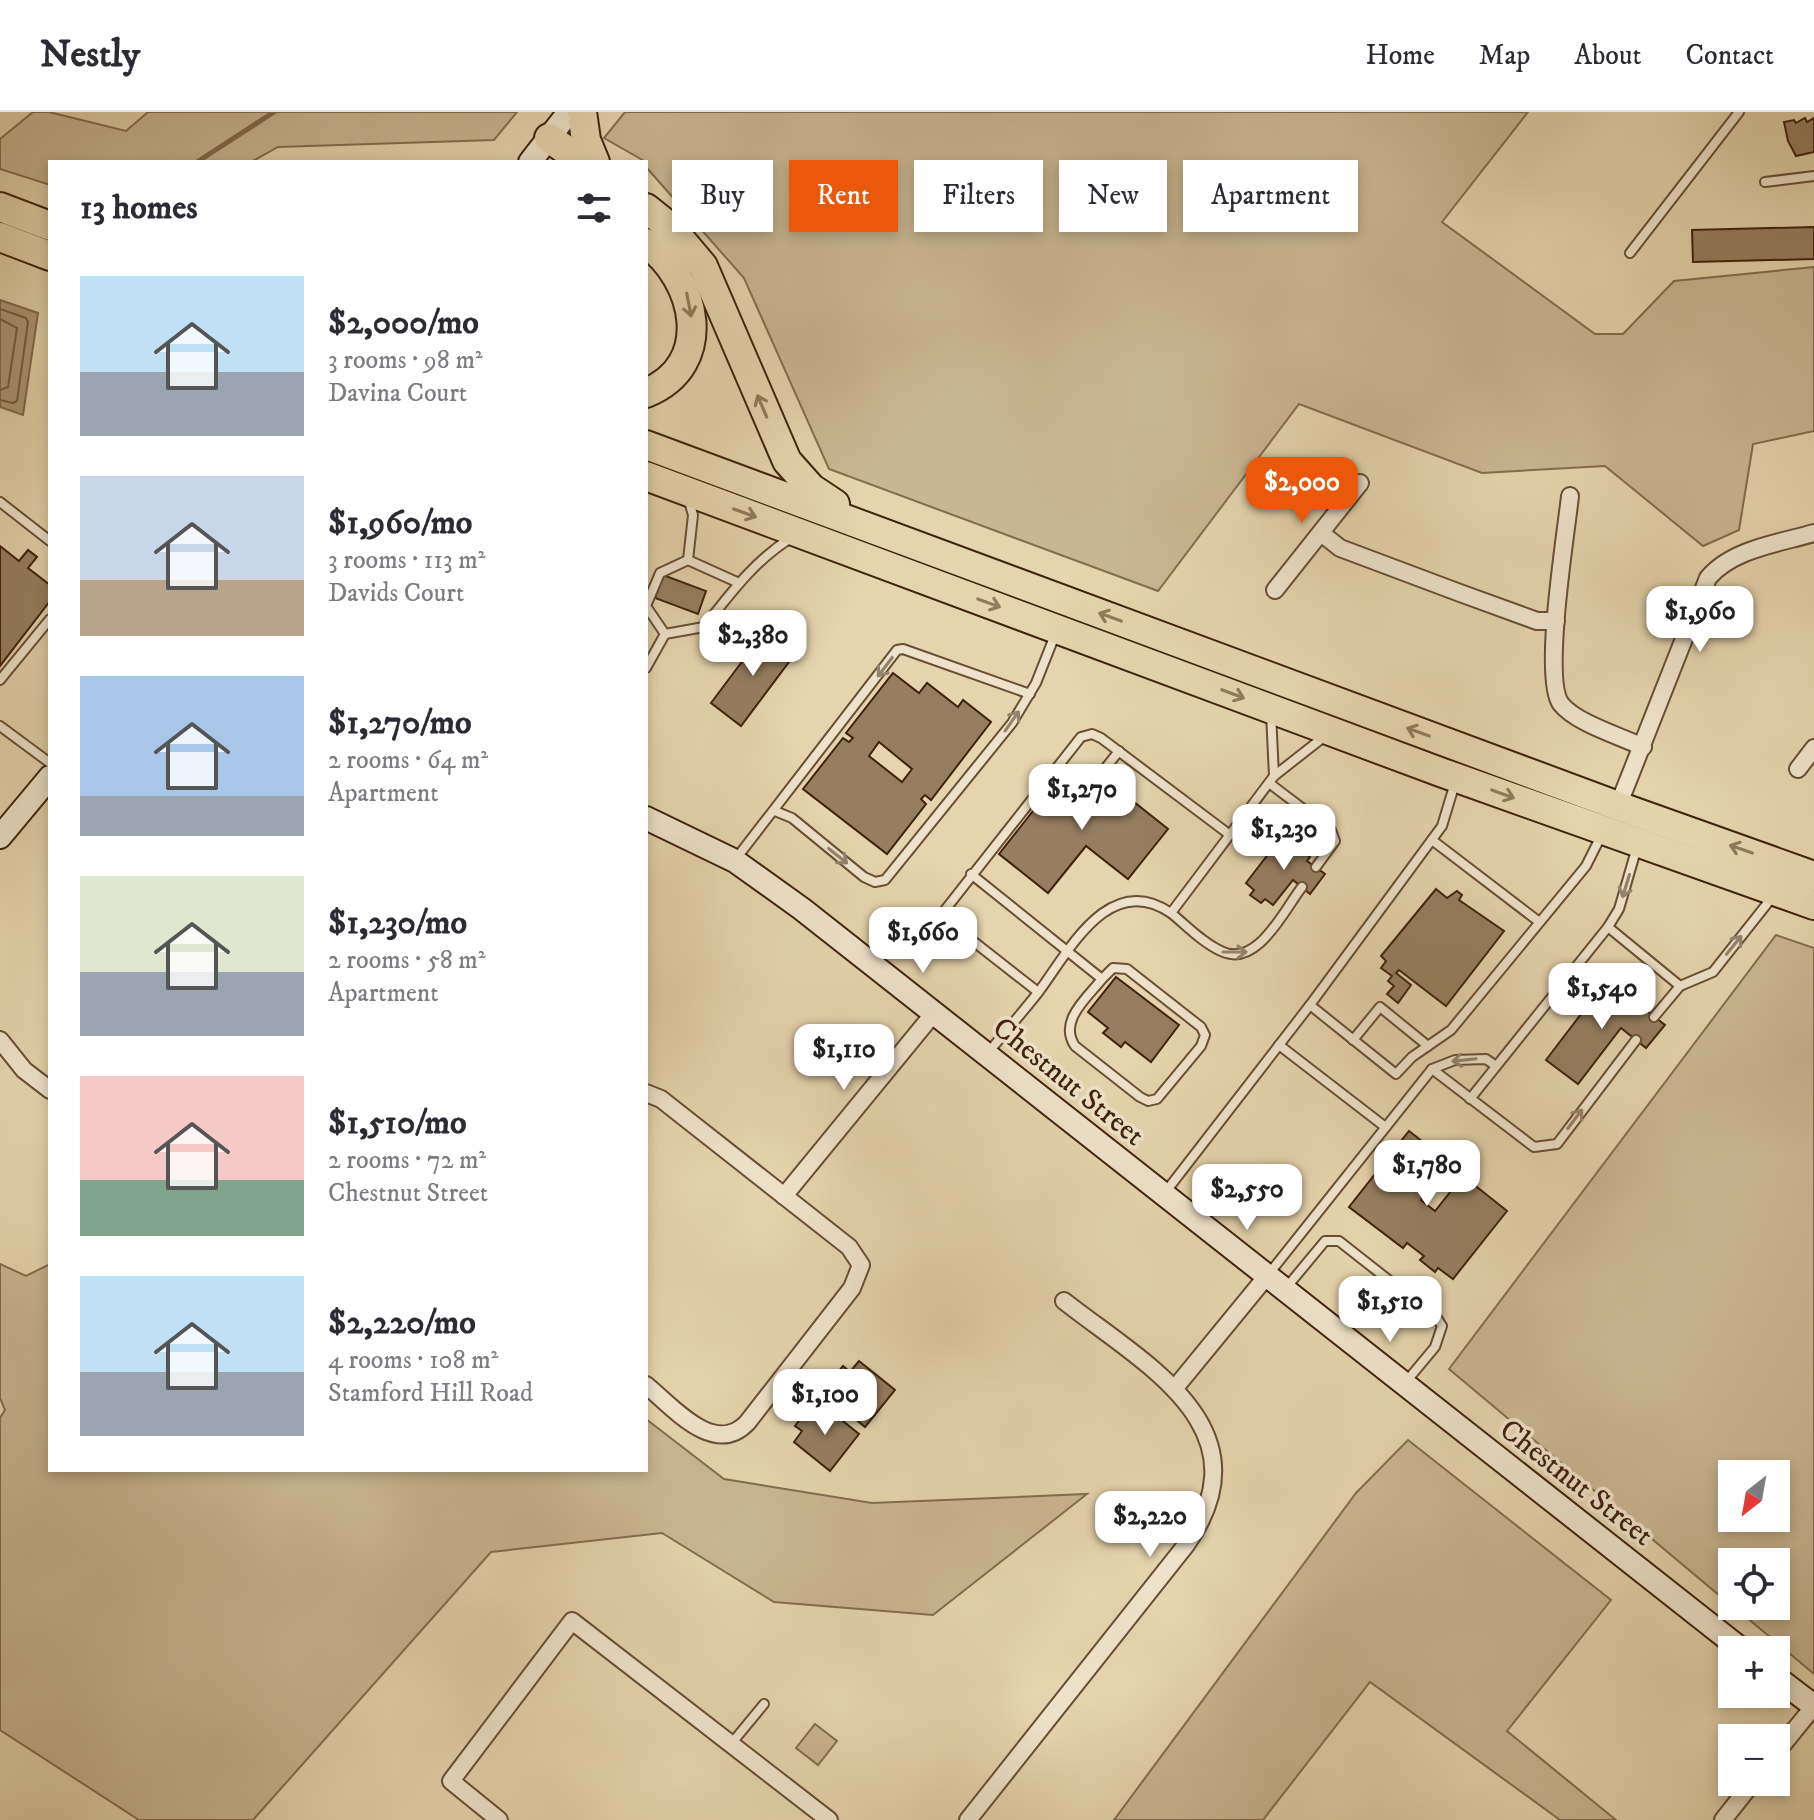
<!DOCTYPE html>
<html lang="en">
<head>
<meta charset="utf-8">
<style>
  body { margin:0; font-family:"IM FELL DW Pica",serif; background:#f7f7f7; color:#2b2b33; height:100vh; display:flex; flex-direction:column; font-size:30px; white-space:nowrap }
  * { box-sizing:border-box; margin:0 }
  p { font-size:26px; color:#7c7c81 }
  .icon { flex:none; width:44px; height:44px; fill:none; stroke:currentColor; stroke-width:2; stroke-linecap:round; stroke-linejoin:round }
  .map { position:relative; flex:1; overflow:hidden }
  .sheet { position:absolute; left:48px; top:48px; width:600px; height:1312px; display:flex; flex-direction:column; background:#fff; border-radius:0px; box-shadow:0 4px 12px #0003 }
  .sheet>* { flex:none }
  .banner { position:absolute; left:672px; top:48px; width:760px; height:72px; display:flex; gap:16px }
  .needle { width:52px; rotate:211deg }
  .fabs { position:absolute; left:1718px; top:1348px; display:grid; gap:16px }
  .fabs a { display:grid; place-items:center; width:72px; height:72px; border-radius:0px; background:#fff; box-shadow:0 4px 12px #0003; font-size:40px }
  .price { position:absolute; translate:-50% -68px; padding:0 18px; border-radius:16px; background:#fff; color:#222; font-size:26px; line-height:52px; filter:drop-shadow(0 2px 4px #0008) }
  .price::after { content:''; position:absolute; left:50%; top:48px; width:24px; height:18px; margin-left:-12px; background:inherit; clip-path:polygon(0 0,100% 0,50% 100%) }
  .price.current { background:#ea580c; color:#fff }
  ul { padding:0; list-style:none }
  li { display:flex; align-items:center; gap:24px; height:200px; padding:0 32px }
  li span { display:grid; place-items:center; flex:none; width:224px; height:160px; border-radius:0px; color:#555 }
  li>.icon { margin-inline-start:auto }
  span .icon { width:96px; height:96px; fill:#fffc; stroke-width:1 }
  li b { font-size:34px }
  h2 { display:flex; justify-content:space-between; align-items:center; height:96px; padding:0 32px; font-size:34px }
  .tag { padding:0 28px; border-radius:0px; background:#fff; box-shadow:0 4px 12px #0003; font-size:28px; line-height:72px }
  .tag.current { background:#ea580c; color:#fff }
  header { display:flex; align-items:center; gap:48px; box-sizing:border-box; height:112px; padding:0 40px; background:#fff; border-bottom:2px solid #e1e1e2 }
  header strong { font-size:38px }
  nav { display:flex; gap:44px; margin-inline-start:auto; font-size:28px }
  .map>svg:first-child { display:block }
  .green { fill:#c9b692; stroke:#846c4f; stroke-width:2; fill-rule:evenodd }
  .water { fill:#ad9776; stroke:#81684c; stroke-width:2 }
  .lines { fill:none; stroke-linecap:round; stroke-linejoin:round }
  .shore { stroke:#765c41; stroke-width:2 }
  .stream { stroke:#81684c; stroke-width:5 }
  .building { fill:#967e60; stroke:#40210c; stroke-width:2; fill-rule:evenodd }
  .lane-casing { stroke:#694e34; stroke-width:12 }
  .street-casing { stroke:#694e34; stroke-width:20 }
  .secondary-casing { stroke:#40210c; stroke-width:26 }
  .highway-casing { stroke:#40210c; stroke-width:32 }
  .lane { stroke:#eee3ca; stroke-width:8 }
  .street { stroke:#eee3ca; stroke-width:16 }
  .secondary { stroke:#eee3ca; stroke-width:22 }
  .highway { stroke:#e5d4ad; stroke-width:28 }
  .oneway { stroke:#927a5c }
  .oneway2 { stroke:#97826b }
  .labels { text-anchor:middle; stroke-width:7; stroke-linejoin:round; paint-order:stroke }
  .street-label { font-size:30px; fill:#40210c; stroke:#eee3ca }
</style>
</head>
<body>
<header>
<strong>Nestly</strong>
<nav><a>Home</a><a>Map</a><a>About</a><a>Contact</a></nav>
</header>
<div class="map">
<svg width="1814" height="1708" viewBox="0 0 1814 1708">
  <rect width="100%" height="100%" fill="#e5d4ad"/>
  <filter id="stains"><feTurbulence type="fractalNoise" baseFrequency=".0025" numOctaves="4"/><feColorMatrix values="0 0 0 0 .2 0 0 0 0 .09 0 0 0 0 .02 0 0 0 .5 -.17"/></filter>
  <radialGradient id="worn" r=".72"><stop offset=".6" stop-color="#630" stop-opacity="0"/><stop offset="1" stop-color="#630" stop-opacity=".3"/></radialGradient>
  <!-- green -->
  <g class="green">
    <path d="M33,0H49L126,19L148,0H517L494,28L278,35L251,50H50V73L0,57V27Z"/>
    <path d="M625,0H1528L1442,110L1595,222H1623L1674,169L1814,155V319L1753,332L1739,418L1703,434L1605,354L1482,361L1299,292L1158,479L829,357L744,166L646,55V50L604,26Z"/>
    <path d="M1776,823L1814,836V1562L1733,1494H1776V1450H1732V1494L1449,1257ZM1776,1362V1406H1732V1362Z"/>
    <path d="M0,1152L26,1164L50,1152V1358H646V1307L724,1367L872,1391L1087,1382L933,1503L774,1490L662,1421L491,1440L253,1708H139L0,1618V1306L5,1298L0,1286Z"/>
    <path d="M1408,1328L1611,1488L1507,1619L1616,1708H1560L1370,1570L1263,1708H1114L1356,1381Z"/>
    <path d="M815,1612L837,1629L818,1653L796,1636Z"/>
  </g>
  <!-- water -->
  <path class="water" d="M0,188L38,201L23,303L0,295Z"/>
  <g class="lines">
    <!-- shore -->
    <g class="shore">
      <path d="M0,197L26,206L28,210L17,289L13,291L0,288"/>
      <path d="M0,207L17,216L8,275L0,278"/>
    </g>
    <!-- stream -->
    <path class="stream" d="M197,50L274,0"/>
  </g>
  <!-- building -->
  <g class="building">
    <path d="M1805,6L1807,10L1814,6V40L1796,44L1788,29L1784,10L1794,8L1796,11Z"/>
    <path d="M1814,115V147L1693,150L1692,118Z"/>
    <path d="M0,434L19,449L28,438L37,445L28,456L50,473V489L0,554Z"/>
    <path d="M663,463L706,479L698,502L655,486Z"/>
    <path d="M765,519L795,542L741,614L711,591Z"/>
    <path d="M893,561L919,581L927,571L958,595L963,588L991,610L931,688L925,683L921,687L926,692L887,742L803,677L843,626L849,630L853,626L846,621ZM879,630L912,657L902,670L869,644Z"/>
    <path d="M1090,658L1093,679H1088L1089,689L1105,667L1168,717L1128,767L1086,734L1048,781L999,742L1052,675L1074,692H1078L1076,681L1071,682L1070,660Z"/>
    <path d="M1282,724L1291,731L1295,727L1305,734L1301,739L1310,745L1307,749L1325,762L1310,782L1293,768L1273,793L1265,787L1261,791L1250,783L1254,778L1246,771Z"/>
    <path d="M1436,777L1447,786L1457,779L1462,783L1459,788L1504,819L1446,894L1399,858L1396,861L1411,873L1398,891L1387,882L1394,874L1388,869L1392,864L1381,856L1386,849L1381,844Z"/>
    <path d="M1116,865L1179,913L1151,950L1125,930L1121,935L1103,921L1108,916L1088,900Z"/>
    <path d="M1607,868L1665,913L1646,936L1621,916L1578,972L1546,948Z"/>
    <path d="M1409,1019L1450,1051L1421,1088L1435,1099L1463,1064L1507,1099L1453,1167L1438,1156L1435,1160L1420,1148L1424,1144L1407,1131L1403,1136L1349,1095Z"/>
    <path d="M859,1249L895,1278L865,1315L829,1285L837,1275L830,1270L843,1254L850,1260Z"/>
    <path d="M823,1293L859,1322L830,1359L794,1330L802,1319L795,1314L807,1298L815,1304Z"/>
  </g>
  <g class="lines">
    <!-- lane casing -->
    <g class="lane-casing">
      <g id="lane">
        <path d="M1765,70L1814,64"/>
        <path d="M1630,141L1739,0"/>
        <path d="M688,386L693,403L688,448"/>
        <path d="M0,390L50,429"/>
        <path d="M665,522L646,494L660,461L688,448L739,471"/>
        <path d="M646,556L665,522L704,515C730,482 755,448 791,426"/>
        <path d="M0,568L50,507"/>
        <path d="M1271,601L1274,664L1325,624"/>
        <path d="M0,614L50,651"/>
        <path d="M1054,659L1070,671"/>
        <path d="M1269,671L1331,718L1335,729L1316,755"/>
        <path d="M1092,673L1119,639"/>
        <path d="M775,699L792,706L864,765L875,770L885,768L1012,611L1036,571L1055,523"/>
        <path d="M1432,728L1538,809"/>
        <path d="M735,748L897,538L903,537L1030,582"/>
        <path d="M971,762L1102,867L1113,856L1127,857L1201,915L1205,923L1201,934L1157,987L1148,989L1140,985L1075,934C1058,909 1087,886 1102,867"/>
        <path d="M1171,801C1187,814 1203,831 1221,839C1257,857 1284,798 1302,775"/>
        <path d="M1608,815L1680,874"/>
        <path d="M1038,880L950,811L945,798L1081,625L1092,622L1101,626L1230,723"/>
        <path d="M1310,893L1396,962L1412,945L1451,918L1586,754L1602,722"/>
        <path d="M1654,905L1680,874L1713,860L1774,783"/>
        <path d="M1353,928L1380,895L1428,934"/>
        <path d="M1279,933L1384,1014"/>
        <path d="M988,941C1005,920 1023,900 1040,878C1070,837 1110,759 1171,801L1274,664"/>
        <path d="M1432,957L1534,1035L1557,1032L1636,928"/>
        <path d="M1470,987L1608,815L1619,797L1637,735"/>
        <path d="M1164,1082L1310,893L1442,714L1455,671"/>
        <path d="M1268,1163L1432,957L1455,948L1486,947L1496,954"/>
        <path d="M1286,1176L1325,1129H1339L1437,1206L1442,1214L1435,1235L1405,1271"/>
        <path d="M731,1632L764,1592"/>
      </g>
    </g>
    <!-- street casing -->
    <g class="street-casing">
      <g id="street">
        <path d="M1570,384C1566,422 1542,567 1561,592C1576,611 1620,624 1643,635"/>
        <path d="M1321,421L1340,436L1460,481L1537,509H1556"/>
        <path d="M1275,478L1360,371"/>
        <path d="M1798,657L1814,636"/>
        <path d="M1618,694L1708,466C1732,437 1780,431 1814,421"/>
        <path d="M0,928L24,958L50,978"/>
        <path d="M646,981L661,987L849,1135L861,1153L852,1176L747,1311C714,1345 673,1295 646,1273"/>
        <path d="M784,1084L934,901"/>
        <path d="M1175,1276L1266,1165"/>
        <path d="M1776,1641L1814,1594"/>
        <path d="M499,1708L451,1669L572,1509L829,1708"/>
        <path d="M968,1708L1186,1433C1269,1316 1144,1252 1064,1189"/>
        <path d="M1723,1708L1753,1670"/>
      </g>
    </g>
    <!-- secondary casing -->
    <g class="secondary-casing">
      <g id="secondary">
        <path d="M530,50L569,0"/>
        <path d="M646,706L735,749L802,797L1742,1538"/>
        <path d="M0,725L50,665"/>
        <path d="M1776,1565L1814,1594"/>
      </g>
    </g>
    <!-- highway casing -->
    <g class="highway-casing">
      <g id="highway">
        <path d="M582,0L586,28L595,50"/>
        <path d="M549,26L583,50"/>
        <path d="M0,95L50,114"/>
        <path d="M646,96L671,116L703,154L787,349L811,376L835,392"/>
        <path d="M0,125L50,144"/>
        <path d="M646,131C697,167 716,253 646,281"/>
        <path d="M646,333L1618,694L1814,764"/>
        <path d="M646,364L1443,661L1814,793"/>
      </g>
    </g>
    <!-- lane -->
    <use href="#lane" class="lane"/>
    <!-- street -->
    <use href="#street" class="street"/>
    <!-- secondary -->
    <use href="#secondary" class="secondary"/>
    <!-- highway -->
    <use href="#highway" class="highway"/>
  </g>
  <!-- one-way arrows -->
  <defs><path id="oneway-shaft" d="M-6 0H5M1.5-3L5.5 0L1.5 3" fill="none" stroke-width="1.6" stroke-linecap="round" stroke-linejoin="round" transform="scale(2)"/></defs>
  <g class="oneway">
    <use href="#oneway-shaft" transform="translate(689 193) rotate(79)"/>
    <use href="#oneway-shaft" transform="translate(762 294) rotate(-113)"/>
    <use href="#oneway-shaft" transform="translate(745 401) rotate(20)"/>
    <use href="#oneway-shaft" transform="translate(989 491) rotate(20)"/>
    <use href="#oneway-shaft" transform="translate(1110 505) rotate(-160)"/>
    <use href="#oneway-shaft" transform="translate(1233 582) rotate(21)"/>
    <use href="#oneway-shaft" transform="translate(1418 620) rotate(-160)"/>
    <use href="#oneway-shaft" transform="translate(1503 682) rotate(20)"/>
    <use href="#oneway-shaft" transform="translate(1741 737) rotate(-161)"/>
  </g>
  <g class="oneway2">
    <use href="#oneway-shaft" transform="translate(885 555) rotate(127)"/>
    <use href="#oneway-shaft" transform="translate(1012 609) rotate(-55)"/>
    <use href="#oneway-shaft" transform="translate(838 744) rotate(39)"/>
    <use href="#oneway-shaft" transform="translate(1626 774) rotate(107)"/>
    <use href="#oneway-shaft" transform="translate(1734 833) rotate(-51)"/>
    <use href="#oneway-shaft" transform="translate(1235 840)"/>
    <use href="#oneway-shaft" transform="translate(1464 948) rotate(174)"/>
    <use href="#oneway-shaft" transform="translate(1575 1007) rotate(-53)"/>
  </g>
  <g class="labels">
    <!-- street labels -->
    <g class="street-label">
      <text transform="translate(1069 969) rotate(39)" y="10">Chestnut Street</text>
      <text transform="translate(1577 1370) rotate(38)" y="10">Chestnut Street</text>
    </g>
  </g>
  <rect width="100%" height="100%" filter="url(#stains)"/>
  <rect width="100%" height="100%" fill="url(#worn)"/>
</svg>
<div class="fabs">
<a><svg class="needle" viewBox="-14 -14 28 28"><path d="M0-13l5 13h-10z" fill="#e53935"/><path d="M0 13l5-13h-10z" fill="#7c7c81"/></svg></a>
<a><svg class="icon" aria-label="locate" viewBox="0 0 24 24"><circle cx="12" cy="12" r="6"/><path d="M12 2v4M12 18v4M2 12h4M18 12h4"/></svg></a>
<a>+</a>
<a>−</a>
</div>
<b class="price current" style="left:1302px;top:413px">$2,000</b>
<b class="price" style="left:1700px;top:542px">$1,960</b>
<b class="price" style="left:753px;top:566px">$2,380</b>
<b class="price" style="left:1082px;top:720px">$1,270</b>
<b class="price" style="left:1284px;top:760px">$1,230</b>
<b class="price" style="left:923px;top:863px">$1,660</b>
<b class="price" style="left:1602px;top:919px">$1,540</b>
<b class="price" style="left:844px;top:980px">$1,110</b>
<b class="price" style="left:1427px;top:1096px">$1,780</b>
<b class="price" style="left:1247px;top:1120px">$2,550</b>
<b class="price" style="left:1390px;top:1232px">$1,510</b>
<b class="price" style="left:825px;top:1325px">$1,100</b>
<b class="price" style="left:1150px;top:1447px">$2,220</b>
<div class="banner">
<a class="tag">Buy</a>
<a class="tag current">Rent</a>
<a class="tag">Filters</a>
<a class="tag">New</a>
<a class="tag">Apartment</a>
</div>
<section class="sheet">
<h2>13 homes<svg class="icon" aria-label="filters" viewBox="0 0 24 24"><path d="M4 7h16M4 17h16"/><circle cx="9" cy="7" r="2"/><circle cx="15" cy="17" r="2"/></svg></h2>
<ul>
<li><span style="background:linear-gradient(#bfe0f5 60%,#9aa5b1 0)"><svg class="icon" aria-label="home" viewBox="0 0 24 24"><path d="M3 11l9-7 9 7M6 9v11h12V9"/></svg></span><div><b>$2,000/mo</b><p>3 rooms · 98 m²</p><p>Davina Court</p></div></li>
<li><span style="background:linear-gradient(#c9d6e8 65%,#b9a48a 0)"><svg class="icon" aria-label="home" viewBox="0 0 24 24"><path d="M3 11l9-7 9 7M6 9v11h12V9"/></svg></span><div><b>$1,960/mo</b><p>3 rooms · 113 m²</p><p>Davids Court</p></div></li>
<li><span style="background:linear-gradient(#a9c7e8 75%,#9aa5b1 0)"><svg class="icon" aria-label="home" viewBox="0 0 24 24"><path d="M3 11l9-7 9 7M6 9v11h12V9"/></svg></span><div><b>$1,270/mo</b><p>2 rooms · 64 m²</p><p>Apartment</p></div></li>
<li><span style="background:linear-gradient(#dfe7d0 60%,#9aa5b1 0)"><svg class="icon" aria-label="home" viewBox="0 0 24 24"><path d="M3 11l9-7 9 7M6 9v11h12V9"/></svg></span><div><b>$1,230/mo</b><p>2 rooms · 58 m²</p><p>Apartment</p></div></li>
<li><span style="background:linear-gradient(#f6c9c9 65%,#7fa58c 0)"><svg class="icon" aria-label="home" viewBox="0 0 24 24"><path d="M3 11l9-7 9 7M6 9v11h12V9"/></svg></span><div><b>$1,510/mo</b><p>2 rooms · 72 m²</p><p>Chestnut Street</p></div></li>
<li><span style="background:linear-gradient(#bfe0f5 60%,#9aa5b1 0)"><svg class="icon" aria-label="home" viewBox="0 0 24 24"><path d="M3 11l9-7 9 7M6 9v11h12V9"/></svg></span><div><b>$2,220/mo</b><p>4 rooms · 108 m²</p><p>Stamford Hill Road</p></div></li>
</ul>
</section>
</div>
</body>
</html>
